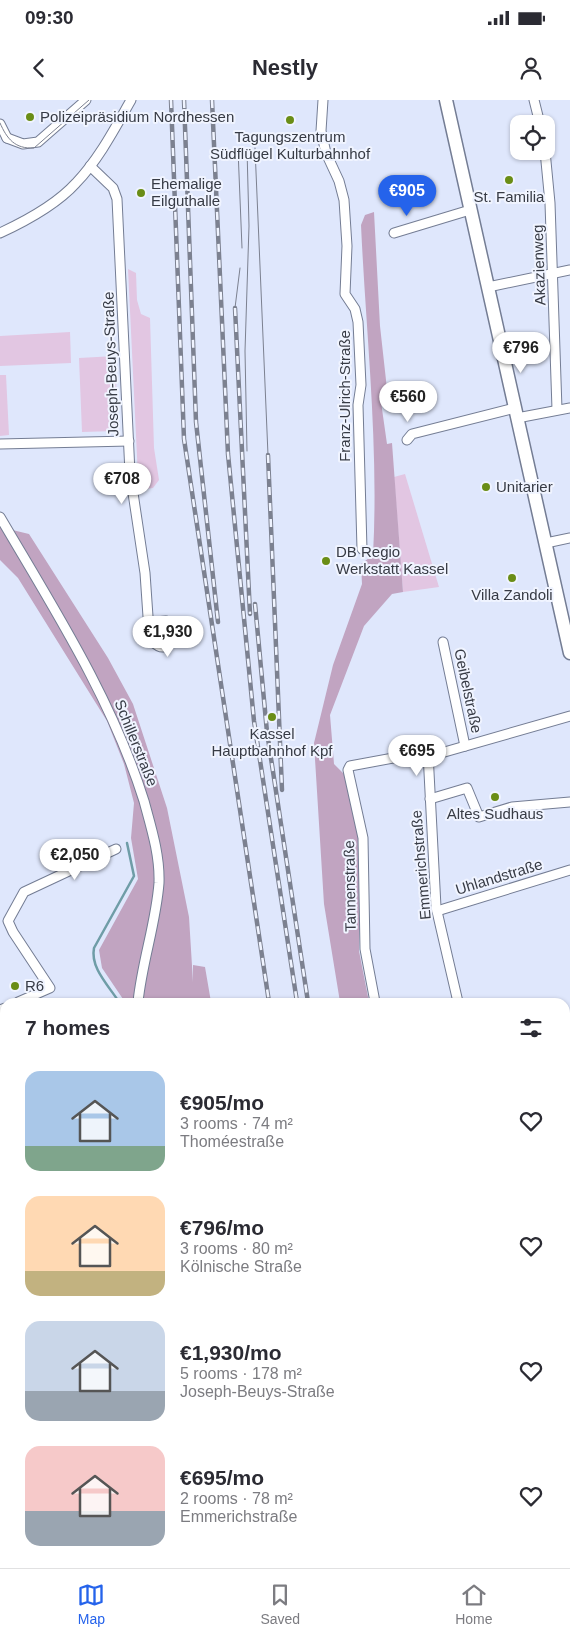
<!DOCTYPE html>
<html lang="en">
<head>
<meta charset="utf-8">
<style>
  body { margin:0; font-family:Helvetica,sans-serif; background:#f7f7f7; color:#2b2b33; height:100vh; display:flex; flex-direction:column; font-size:19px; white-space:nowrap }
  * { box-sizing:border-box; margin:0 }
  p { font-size:16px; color:#7c7c81 }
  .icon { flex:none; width:28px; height:28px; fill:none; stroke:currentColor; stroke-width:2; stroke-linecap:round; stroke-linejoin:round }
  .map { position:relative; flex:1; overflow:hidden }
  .side { position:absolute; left:0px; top:898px; width:570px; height:571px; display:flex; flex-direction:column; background:#fff; border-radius:15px 15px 0 0; box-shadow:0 1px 4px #0004 }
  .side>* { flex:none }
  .controls { position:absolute; left:510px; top:15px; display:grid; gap:10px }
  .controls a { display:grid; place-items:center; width:45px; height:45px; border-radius:10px; background:#fff; box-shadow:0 1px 4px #0004; font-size:25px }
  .price { position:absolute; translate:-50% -42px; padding:0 11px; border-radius:18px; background:#fff; color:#222; font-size:16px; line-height:32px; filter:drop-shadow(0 1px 2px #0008) }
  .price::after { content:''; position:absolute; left:50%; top:30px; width:15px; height:11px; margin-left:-8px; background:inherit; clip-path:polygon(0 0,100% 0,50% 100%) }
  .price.active { background:#2563eb; color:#fff }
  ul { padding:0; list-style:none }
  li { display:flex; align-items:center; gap:15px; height:125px; padding:0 25px }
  li span { display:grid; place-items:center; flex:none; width:140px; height:100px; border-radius:15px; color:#555 }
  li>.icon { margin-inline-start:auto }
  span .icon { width:60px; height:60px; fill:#fffc; stroke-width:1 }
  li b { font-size:21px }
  h2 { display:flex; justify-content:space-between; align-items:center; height:60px; padding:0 25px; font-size:21px }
  .status { display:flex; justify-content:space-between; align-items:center; height:35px; padding:0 25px; background:#fff; direction:ltr }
  .status svg { height:14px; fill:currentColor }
  header { display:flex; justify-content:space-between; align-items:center; height:65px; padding:0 25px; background:#fff; font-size:22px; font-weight:700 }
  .tabs { display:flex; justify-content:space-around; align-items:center; height:70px; border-top:1px solid #e1e1e2; background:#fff; font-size:14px; color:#7c7c81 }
  .tabs a { display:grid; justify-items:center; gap:2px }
  .tabs .active { color:#2563eb }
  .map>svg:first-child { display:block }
  .green { fill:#e2c6e2 }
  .forest { fill:#c1a4c1 }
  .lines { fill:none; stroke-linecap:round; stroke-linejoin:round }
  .stream { stroke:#6f9da7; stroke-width:2.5 }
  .minor-casing { stroke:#747d94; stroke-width:11 }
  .tertiary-casing { stroke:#747d94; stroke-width:14 }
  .secondary-casing { stroke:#747d94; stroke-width:15 }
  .minor { stroke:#fff; stroke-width:9 }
  .tertiary { stroke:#fff; stroke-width:11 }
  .secondary { stroke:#fff; stroke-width:12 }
  .tram { stroke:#7c8190; stroke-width:1 }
  .rail-casing { stroke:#7c8190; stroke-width:4.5 }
  .rail { stroke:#f0f4ff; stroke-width:2.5; stroke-dasharray:8; stroke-linecap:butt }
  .poi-dot { fill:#6a8d16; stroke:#f0f4ff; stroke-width:2 }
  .labels { text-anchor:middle; stroke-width:4; stroke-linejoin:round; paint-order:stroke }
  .poi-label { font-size:15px; fill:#373b45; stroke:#f0f4ff; text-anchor:start }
  .street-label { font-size:15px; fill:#373b45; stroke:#f0f4ff }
</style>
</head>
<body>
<div class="status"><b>09:30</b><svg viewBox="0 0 49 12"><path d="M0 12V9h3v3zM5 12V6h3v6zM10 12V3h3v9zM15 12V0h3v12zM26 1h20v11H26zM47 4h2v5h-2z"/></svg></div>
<header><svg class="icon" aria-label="back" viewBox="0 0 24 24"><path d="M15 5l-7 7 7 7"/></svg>Nestly<svg class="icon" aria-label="person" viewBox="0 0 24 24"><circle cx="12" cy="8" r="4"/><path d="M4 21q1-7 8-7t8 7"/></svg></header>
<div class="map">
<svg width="570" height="1468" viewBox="0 0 570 1468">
  <rect width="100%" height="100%" fill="#dfe7fc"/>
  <!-- green -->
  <g class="green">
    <path d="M128,169L136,173L137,200L141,214L150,218L154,348L159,380L153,388L145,389L138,377Z"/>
    <path d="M70,232L71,263L0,266V236Z"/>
    <path d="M115,256L118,328L115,331L82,332L79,258Z"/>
    <path d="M0,275H6L9,335L0,336Z"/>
    <path d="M405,374L439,487L403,492L394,377Z"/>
    <path d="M565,1344L570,1345V1468H490L489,1464H565Z"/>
    <path d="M40,1464H166V1468H41Z"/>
  </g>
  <!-- forest -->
  <g class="forest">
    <path d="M374,112L380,226L387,289L380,295L387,344L392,343L403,492L392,494L364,526L330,615L334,664L345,675L360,740L359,851L369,902H340L324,804L314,643L333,565L362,484L361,464L373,455C379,345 366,235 361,125L365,115Z"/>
    <path d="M0,427L29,434L108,558L133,604L167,708L189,817L193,882V865L205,867L211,902H125L102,868L99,850L138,779L131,738L134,703L124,664L107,621L18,478L0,460Z"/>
    <path d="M296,1464H390V1468H298Z"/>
    <path d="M490,1464H554L556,1468H491Z"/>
  </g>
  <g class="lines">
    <!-- stream -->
    <path class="stream" d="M119,902C109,886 90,868 94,848L134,776L127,743"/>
    <!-- minor casing -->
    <g class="minor-casing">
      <g id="minor">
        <path d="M323,0L321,31L326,53L339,81L344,100L347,146L345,194L355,209L358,222L361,285L358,305L362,449"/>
        <path d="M534,0L540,24"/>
        <path d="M0,24L7,38"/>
        <path d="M7,38L23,44L38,42L86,0"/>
        <path d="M545,51L550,103L557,309"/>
        <path d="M90,66L113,88L117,99L130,373L145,473L149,531C151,545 164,554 173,540L171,525L166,521L155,522L149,531"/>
        <path d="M0,133C26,121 57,104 76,83C99,59 115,28 131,0"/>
        <path d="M394,133L470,110"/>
        <path d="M488,187L570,170"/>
        <path d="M517,318L570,308"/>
        <path d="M407,340L412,334L515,308"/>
        <path d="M0,344L129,341"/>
        <path d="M0,417C54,509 112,599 144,701C151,727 160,755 159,783C156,823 142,862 138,902"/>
        <path d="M546,443L570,438"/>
        <path d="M443,542L465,646"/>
        <path d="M428,653L436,807L458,902"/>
        <path d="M430,699L467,688L479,717L512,707L570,702"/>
        <path d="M437,811L570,770"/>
        <path d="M18,902L50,888L13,832L8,821L24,792L116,749"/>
        <path d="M375,902L365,849L363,738L348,670L350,666L415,654L441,653L570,616"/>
        <path d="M0,910L5,908"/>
        <path d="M565,1108L570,1152L565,1158"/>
        <path d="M0,1245L5,1244"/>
        <path d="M565,1312L570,1311"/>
        <path d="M258,1468L260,1464"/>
      </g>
    </g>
    <!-- tertiary casing -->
    <g class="tertiary-casing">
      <g id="tertiary">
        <path d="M565,996L570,995"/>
        <path d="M0,1132L5,1131"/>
      </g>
    </g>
    <!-- secondary casing -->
    <g class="secondary-casing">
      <path id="secondary" d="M446,0L570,553"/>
    </g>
    <!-- minor -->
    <use href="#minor" class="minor"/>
    <!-- tertiary -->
    <use href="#tertiary" class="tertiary"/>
    <!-- secondary -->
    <use href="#secondary" class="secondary"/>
    <!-- tram -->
    <g class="tram">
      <path d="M0,23C7,39 15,49 34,48L89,0"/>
      <path d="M255,48L268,355"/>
      <path d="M238,49L242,148"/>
      <path d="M247,49L249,126L245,251L247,351"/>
      <path d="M235,208L240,168"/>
    </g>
    <!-- rail casing -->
    <g class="rail-casing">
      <g id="rail">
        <path d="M171,0L184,339L269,902"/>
        <path d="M184,0L196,322L218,522"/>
        <path d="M212,0L228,354L254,621L297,902"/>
        <path d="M235,208L250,514"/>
        <path d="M268,355L282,690"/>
        <path d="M255,504L267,632L308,902"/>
        <path d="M456,1464L457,1468"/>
        <path d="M468,1464L469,1468"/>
        <path d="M399,1468L400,1464"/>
      </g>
    </g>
    <!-- rail -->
    <use href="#rail" class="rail"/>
  </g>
  <!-- markers -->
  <g class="poi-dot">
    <circle cx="30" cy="17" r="5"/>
    <circle cx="290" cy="20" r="5"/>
    <circle cx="509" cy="80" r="5"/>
    <circle cx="141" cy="93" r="5"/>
    <circle cx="486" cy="387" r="5"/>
    <circle cx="326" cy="461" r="5"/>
    <circle cx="512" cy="478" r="5"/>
    <circle cx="272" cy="617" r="5"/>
    <circle cx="495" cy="697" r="5"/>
    <circle cx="15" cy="886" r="5"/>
  </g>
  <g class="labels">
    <!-- poi labels -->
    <g class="poi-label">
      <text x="40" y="22">Polizeipräsidium Nordhessen</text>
      <text x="290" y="42" text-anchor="middle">Tagungszentrum<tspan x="290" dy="17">Südflügel Kulturbahnhof</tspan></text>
      <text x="151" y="89">Ehemalige<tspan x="151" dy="17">Eilguthalle</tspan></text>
      <text x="509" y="102" text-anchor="middle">St. Familia</text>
      <text x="496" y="392">Unitarier</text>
      <text x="336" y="457">DB Regio<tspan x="336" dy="17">Werkstatt Kassel</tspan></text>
      <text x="512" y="500" text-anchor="middle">Villa Zandoli</text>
      <text x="272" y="639" text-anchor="middle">Kassel<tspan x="272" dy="17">Hauptbahnhof Kpf</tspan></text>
      <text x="495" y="719" text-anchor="middle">Altes Sudhaus</text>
      <text x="25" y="891">R6</text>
    </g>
    <!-- street labels -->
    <g class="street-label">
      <text transform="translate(539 165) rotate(-92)" y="5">Akazienweg</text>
      <text transform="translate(111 264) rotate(-92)" y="5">Joseph-Beuys-Straße</text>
      <text transform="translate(345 296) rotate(-90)" y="5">Franz-Ulrich-Straße</text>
      <text transform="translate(468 591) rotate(78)" y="5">Geibelstraße</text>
      <text transform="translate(136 643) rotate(68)" y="5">Schillerstraße</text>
      <text transform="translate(421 765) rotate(-95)" y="5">Emmerichstraße</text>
      <text transform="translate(499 777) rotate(-17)" y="5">Uhlandstraße</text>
      <text transform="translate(350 786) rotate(-91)" y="5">Tannenstraße</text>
    </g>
  </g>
</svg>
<div class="controls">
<a><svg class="icon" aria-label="locate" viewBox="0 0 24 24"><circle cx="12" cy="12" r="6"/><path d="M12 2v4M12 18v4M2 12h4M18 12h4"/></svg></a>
</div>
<b class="price active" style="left:407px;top:117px">€905</b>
<b class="price" style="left:521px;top:274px">€796</b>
<b class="price" style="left:408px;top:323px">€560</b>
<b class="price" style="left:122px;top:405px">€708</b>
<b class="price" style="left:168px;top:558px">€1,930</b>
<b class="price" style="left:417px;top:677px">€695</b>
<b class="price" style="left:75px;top:781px">€2,050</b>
<section class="side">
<h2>7 homes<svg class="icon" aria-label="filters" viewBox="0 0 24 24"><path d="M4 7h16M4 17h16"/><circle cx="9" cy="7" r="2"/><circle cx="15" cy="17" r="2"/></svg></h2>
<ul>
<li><span style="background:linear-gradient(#a9c7e8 75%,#7fa58c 0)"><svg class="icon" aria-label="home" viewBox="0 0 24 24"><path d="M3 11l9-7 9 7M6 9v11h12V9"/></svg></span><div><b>€905/mo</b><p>3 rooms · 74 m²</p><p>Thoméestraße</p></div><svg class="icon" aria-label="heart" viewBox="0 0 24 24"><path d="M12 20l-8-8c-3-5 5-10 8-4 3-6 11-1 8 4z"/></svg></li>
<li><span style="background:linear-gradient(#ffd9b3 75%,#c2b280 0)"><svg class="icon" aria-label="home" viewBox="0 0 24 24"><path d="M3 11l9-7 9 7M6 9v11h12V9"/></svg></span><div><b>€796/mo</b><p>3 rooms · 80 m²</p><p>Kölnische Straße</p></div><svg class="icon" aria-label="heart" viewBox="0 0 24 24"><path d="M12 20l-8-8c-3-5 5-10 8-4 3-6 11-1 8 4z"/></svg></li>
<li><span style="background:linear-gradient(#c9d6e8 70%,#9aa5b1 0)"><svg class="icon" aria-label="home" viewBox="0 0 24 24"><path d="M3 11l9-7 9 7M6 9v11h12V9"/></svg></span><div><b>€1,930/mo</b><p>5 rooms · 178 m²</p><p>Joseph-Beuys-Straße</p></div><svg class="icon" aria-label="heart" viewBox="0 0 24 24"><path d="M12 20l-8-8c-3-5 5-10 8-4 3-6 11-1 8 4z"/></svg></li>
<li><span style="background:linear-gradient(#f6c9c9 65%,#9aa5b1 0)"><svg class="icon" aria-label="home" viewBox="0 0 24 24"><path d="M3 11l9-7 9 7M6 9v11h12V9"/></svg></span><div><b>€695/mo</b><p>2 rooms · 78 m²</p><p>Emmerichstraße</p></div><svg class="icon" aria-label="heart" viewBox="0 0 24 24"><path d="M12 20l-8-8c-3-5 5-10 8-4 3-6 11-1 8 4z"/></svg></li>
</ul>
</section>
</div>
<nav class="tabs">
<a class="active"><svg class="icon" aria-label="map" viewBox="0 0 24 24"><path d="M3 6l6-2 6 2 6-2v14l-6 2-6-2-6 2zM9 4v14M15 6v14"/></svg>Map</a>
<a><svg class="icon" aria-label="saved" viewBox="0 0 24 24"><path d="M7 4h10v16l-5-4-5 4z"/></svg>Saved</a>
<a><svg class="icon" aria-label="home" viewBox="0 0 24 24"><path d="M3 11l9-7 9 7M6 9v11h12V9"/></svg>Home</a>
</nav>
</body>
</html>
